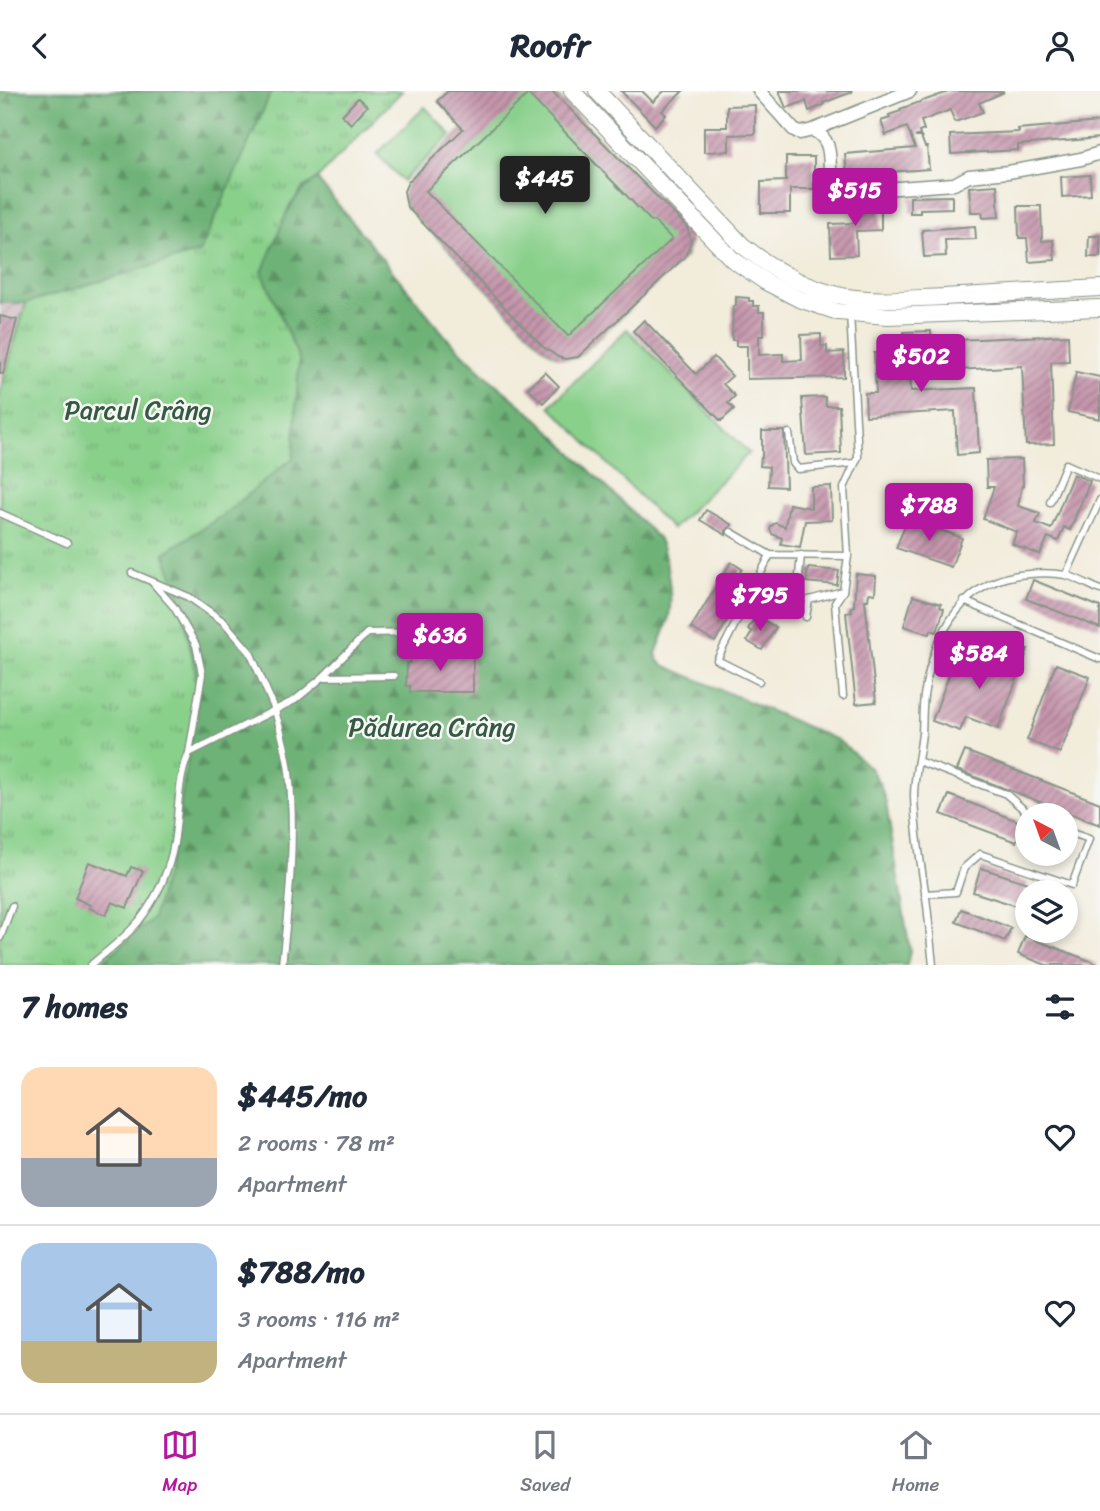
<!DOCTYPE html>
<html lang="en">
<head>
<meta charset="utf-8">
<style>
  body { margin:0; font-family:Sriracha,sans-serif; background:#f2f2f3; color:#1f2937; height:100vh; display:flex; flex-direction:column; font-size:26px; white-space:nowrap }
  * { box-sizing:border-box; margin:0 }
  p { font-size:23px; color:#747a83 }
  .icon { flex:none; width:38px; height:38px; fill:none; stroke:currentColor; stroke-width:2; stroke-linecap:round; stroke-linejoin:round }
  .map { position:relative; height:874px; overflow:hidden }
  .sheet { display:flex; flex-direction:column; background:#fff; flex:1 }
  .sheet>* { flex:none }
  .needle { width:46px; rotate:319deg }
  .controls { position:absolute; left:1015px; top:712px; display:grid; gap:14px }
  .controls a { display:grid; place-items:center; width:63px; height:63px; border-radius:50%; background:#fff; box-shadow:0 4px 10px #0003; font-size:35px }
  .price { position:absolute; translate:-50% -60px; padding:0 16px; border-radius:7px; background:#b5179e; color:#fff; font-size:23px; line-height:46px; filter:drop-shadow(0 2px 4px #0008) }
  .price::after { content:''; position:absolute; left:50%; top:42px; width:21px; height:16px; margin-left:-10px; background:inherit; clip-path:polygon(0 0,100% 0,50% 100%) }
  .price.active { background:#222; color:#fff }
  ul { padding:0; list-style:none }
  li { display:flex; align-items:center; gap:21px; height:175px; padding:0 21px }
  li+li { border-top:2px solid #e0e1e3 }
  li span { display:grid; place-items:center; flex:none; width:196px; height:140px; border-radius:21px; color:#555 }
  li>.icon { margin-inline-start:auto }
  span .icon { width:84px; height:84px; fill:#fffc; stroke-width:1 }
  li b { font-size:30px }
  h2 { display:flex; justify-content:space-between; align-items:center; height:84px; padding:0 21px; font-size:30px }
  header { display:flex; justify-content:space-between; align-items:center; height:91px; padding:0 21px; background:#fff; font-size:32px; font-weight:800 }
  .tabs { display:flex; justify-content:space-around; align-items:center; height:98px; border-top:2px solid #e0e1e3; background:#fff; font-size:19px; color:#747a83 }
  .tabs a { display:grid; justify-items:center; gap:4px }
  .tabs .active { color:#b5179e }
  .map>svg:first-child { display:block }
  .industrial { fill:url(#industrial-furrows) }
  .green { fill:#89d08b; stroke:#548660; stroke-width:2 }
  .forest { fill:url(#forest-firs); stroke:#467856; stroke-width:2 }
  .park { fill:url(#park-tufts); stroke:#548660; stroke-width:2 }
  .building { fill:url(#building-hatch); fill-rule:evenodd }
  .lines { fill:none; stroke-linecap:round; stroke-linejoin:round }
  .service-casing { stroke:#889488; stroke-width:9 }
  .minor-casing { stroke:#889488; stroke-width:15 }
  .secondary-casing { stroke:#889488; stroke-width:18 }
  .service { stroke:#fff; stroke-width:6 }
  .minor { stroke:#fff; stroke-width:12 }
  .secondary { stroke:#fff; stroke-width:16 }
  .labels { text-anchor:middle; stroke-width:5; stroke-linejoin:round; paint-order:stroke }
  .park-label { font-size:26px; fill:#345a45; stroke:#f6f6f2 }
</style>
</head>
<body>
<header><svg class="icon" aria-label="back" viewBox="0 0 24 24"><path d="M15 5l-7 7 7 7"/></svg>Roofr<svg class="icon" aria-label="person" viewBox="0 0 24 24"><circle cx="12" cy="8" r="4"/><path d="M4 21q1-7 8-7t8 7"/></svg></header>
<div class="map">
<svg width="1100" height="874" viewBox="0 0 1100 874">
  <defs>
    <pattern id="industrial-furrows" width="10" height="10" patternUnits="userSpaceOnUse" patternTransform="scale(1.75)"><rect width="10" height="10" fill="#d2bec3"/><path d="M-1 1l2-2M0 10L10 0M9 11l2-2" fill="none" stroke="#aa9c9f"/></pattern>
    <pattern id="forest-firs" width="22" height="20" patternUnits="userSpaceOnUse" patternTransform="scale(1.75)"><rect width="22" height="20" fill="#6eb277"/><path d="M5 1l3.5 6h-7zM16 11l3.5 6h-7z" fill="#5a9262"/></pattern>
    <pattern id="park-tufts" width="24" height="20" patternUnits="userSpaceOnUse" patternTransform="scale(1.75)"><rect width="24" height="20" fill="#89d08b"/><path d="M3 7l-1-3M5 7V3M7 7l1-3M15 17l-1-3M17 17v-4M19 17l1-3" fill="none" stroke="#6faa72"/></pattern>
    <pattern id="building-hatch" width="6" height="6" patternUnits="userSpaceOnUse" patternTransform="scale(1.75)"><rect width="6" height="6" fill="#c595ac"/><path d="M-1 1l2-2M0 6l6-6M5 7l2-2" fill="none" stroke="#9f7b8d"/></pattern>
  </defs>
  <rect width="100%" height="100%" fill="#f6f6f2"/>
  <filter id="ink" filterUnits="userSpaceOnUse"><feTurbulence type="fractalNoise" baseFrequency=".0143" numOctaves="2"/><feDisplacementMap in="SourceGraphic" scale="14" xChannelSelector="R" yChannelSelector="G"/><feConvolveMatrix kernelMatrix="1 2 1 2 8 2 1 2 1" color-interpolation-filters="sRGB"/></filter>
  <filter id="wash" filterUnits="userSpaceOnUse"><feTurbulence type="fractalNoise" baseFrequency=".00686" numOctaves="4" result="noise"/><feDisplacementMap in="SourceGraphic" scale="28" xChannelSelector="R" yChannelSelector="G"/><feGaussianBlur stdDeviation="1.57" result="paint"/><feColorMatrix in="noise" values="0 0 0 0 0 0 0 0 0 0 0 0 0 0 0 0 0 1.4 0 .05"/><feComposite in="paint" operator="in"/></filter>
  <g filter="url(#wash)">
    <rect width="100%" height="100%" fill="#f2ecdb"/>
    <!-- industrial -->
    <path class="industrial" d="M0,212H26L0,303Z"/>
    <!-- green -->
    <g class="green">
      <path d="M502,0H552L687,136C692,147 690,155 685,166L578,266C563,270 554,265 542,255L407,116C403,107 404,100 408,91Z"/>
      <path d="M425,16L451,44L403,90L377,63Z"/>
      <path d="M627,238L749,362L672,438L550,315Z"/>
    </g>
    <!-- forest -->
    <g class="forest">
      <path d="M0,0H272L200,161L26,212H0Z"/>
      <path d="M317,88L447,247L491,289L539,329L658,447C667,462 673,508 669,525C667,538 660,550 656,563L658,569L663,574L838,649L870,677L880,693L886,712L910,860L907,874H99L153,827L179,501L164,462L223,424L299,268L262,181C276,148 285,108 317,88Z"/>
    </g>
    <!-- park -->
    <path class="park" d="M272,0H402L317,88L304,96L289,116L262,181L299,268L293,367L223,424L164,462L179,501L199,599L174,754L153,827L99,874H0V303L26,212L200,161Z"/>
    <g id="blocks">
      <!-- building -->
      <g class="building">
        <path d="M448,0H552L687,136L691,150L685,166L578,266L565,268L558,266L542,255L407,116L404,100L408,91L463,38L437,10ZM528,3L651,130H654L672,148L568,245L426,100Z"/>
        <path d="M621,0H642L653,11L664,0H683L662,20L666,24L655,35Z"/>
        <path d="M779,0H852V1L823,12L824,14L809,20L806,10L786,17Z"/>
        <path d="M951,0L1004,1L979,12L983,21L955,31L950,19L921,30L924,39L919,41L920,44L915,46H921L925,56H927L929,78L847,84L845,63L915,57L907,36L886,44L881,30L890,27L889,24L901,20L900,18Z"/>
        <path d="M358,7L367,15L351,33L342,24Z"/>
        <path d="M755,14V43L729,44V60L704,61V36H727V15Z"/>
        <path d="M1099,31L1100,47L1018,54V59L951,63L950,44L1019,41L1018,38Z"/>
        <path d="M786,66H814V98H790V122H761V91L786,90Z"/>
        <path d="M1090,84L1091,104L1062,106L1061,86Z"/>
        <path d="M997,94L999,126L983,127L982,121H971L969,96Z"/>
        <path d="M952,105V117L920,118V122H910V106Z"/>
        <path d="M881,110V139L856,140L857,164L831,165L830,133L856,132L855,111Z"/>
        <path d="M1018,115H1041L1042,150L1053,149L1055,169L1029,171L1027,147H1019Z"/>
        <path d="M975,135L976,148L945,149L946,165L924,166L922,139Z"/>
        <path d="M1089,145H1100V166H1088Z"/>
        <path d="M736,206L749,207V210H753V215H759V221H764V245H759V264L783,263V270L802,269L801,244L821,243V255H827V262L844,261V286L747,288V255H736V249H732L733,215H736Z"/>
        <path d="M0,225L17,229L3,283L0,282Z"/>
        <path d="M644,229L696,283L714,266L732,285L723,293L735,305L728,312L734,318L721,330L633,240Z"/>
        <path d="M931,240V260L909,261L911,300L976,297L979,362L957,364L955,320L866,325L865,302H876L874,262L904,261V241Z"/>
        <path d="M1068,244L1069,270L1051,271L1054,353L1026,354L1022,275L958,279L956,249Z"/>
        <path d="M545,281L559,295L543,312L528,297Z"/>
        <path d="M1076,281L1100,286V328L1068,321Z"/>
        <path d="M825,306L826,315H839L841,362L806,364L802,307Z"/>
        <path d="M762,340H784L786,396L768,395L769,376L760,375L761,367H762Z"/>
        <path d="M1022,368L1023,395H1022L1018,415L1040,422L1036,432L1051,438L1073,383L1090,390L1070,439L1064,436L1058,450L1048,446L1040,464L1012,453L1017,441L983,428L994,396H987L986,369Z"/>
        <path d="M831,395L832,429L805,430L800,456L781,453L782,447L772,443L770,438L772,434L776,432L785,436L789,413L811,417V396Z"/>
        <path d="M706,419L732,434L726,439V444L700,429Z"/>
        <path d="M908,427L962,447L951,476L896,457Z"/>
        <path d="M731,471L742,478L723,508L736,515L715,551L691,537Z"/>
        <path d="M808,477L839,480L837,494L806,491Z"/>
        <path d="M856,483L876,485L875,503L869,502L868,509H865L876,611L856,613L846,522L852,521L851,516L854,515Z"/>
        <path d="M1033,489L1100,516V537L1026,508Z"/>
        <path d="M913,505L941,513L940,516L944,518L937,541L931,539L930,543L904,535Z"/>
        <path d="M756,525L776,536L762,559L747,550L752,541L748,538Z"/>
        <path d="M1008,551L1028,558L998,638L966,626L960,640L932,630L955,568L996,583Z"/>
        <path d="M410,562H473V601H410V595H406L407,572H410Z"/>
        <path d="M1056,573L1090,586L1060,662L1027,649Z"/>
        <path d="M965,660L1100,712V734L957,679Z"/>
        <path d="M949,704L1023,732L1016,751L941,723Z"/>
        <path d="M89,771L127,785L131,776L143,780L127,817L112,811L106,824L89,817L90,814L75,807Z"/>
        <path d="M981,777L1028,792L1020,816L973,801Z"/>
        <path d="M961,818L1011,837L1005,850L956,831Z"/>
        <path d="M1025,845L1098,873V874H1046L1018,863Z"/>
      </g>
    </g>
  </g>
  <g filter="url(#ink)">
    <use href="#blocks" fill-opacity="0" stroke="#889488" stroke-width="2"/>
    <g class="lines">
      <!-- service casing -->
      <g class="service-casing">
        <g id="service">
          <path d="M789,342L793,372L798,378L855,372"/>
          <path d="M1050,411L1066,373L1100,388"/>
          <path d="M0,422L67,452"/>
          <path d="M731,441L770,464L848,465"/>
          <path d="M801,464L797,504L806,526L809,509L843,500"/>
          <path d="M132,482L189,506L224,531L250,561L275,619L295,609L323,586L394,585"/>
          <path d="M1066,484L1100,409"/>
          <path d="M153,492L174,516L196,554L202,583L189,662"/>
          <path d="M964,510L1100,568"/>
          <path d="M323,586L367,542L470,540"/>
          <path d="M759,590L717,569L770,464"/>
          <path d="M843,605L835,512L843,500L848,465L844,397L858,366L850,222"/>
          <path d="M918,670L1006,703L1030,724"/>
          <path d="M925,803L956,801L964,777L980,763L1072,794L1089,748L1066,740"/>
          <path d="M0,847L12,815"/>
          <path d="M91,874C107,860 125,847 139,830C156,808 169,780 174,752C179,722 177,690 189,662L275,619C280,639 287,660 289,681C296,745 289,810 282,874"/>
          <path d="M933,874C930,849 929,824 925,800C920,769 915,737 914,705C914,684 920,663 922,642C923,628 922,613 925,599C935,542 964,486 1029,483C1040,482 1054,482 1066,484C1077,487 1089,494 1100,499"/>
        </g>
      </g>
      <!-- minor casing -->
      <g class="minor-casing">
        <g id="minor">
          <path d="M759,0L794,39L800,42L813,39L910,0"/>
          <path d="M813,39C844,54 817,90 842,101L954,93L969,85L1008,81L1081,68L1100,62"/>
        </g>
      </g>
      <!-- secondary casing -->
      <g class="secondary-casing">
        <g id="secondary">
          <path d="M572,0L732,168L766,191L799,208L838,221L888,225L1100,217"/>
          <path d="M597,0L742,154C773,179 808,199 847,206C879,211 912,207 944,206C996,203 1048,200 1100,197"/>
        </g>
      </g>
      <!-- service -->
      <use href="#service" class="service"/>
      <!-- minor -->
      <use href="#minor" class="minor"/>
      <!-- secondary -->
      <use href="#secondary" class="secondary"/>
    </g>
  </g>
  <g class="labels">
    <!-- park labels -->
    <g class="park-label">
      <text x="138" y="328">Parcul Crâng</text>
      <text x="432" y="645">Pădurea Crâng</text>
    </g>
  </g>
</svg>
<div class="controls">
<a><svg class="needle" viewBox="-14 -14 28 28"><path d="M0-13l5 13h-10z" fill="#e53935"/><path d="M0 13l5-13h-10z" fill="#747a83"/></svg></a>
<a><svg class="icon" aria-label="layers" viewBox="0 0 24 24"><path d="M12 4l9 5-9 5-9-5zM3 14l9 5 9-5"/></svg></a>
</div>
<b class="price active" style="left:545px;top:125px">$445</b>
<b class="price" style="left:855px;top:137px">$515</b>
<b class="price" style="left:921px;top:303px">$502</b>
<b class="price" style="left:929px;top:452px">$788</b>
<b class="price" style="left:760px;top:542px">$795</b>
<b class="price" style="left:440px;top:582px">$636</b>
<b class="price" style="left:979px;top:600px">$584</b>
</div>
<section class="sheet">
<h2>7 homes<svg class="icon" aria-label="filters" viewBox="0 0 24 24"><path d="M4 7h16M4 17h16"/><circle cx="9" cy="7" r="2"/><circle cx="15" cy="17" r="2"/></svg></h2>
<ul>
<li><span style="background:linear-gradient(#ffd9b3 65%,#9aa5b1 0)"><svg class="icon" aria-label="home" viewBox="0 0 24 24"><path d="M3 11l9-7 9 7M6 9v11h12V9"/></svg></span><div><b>$445/mo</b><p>2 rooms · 78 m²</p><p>Apartment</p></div><svg class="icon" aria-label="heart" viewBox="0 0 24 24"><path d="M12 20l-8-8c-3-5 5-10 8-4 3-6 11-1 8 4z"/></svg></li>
<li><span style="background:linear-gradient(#a9c7e8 70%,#c2b280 0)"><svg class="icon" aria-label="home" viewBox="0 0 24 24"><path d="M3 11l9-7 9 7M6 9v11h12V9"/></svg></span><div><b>$788/mo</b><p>3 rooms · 116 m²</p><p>Apartment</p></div><svg class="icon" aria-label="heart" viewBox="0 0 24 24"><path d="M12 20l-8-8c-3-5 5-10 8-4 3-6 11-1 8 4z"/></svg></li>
</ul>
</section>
<nav class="tabs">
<a class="active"><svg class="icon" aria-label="map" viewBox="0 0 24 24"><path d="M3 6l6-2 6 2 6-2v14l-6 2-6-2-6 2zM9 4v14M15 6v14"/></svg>Map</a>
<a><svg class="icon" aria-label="saved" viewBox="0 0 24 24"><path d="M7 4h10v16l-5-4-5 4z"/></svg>Saved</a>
<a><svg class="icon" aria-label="home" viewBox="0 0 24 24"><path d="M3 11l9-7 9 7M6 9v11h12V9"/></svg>Home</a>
</nav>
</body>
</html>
